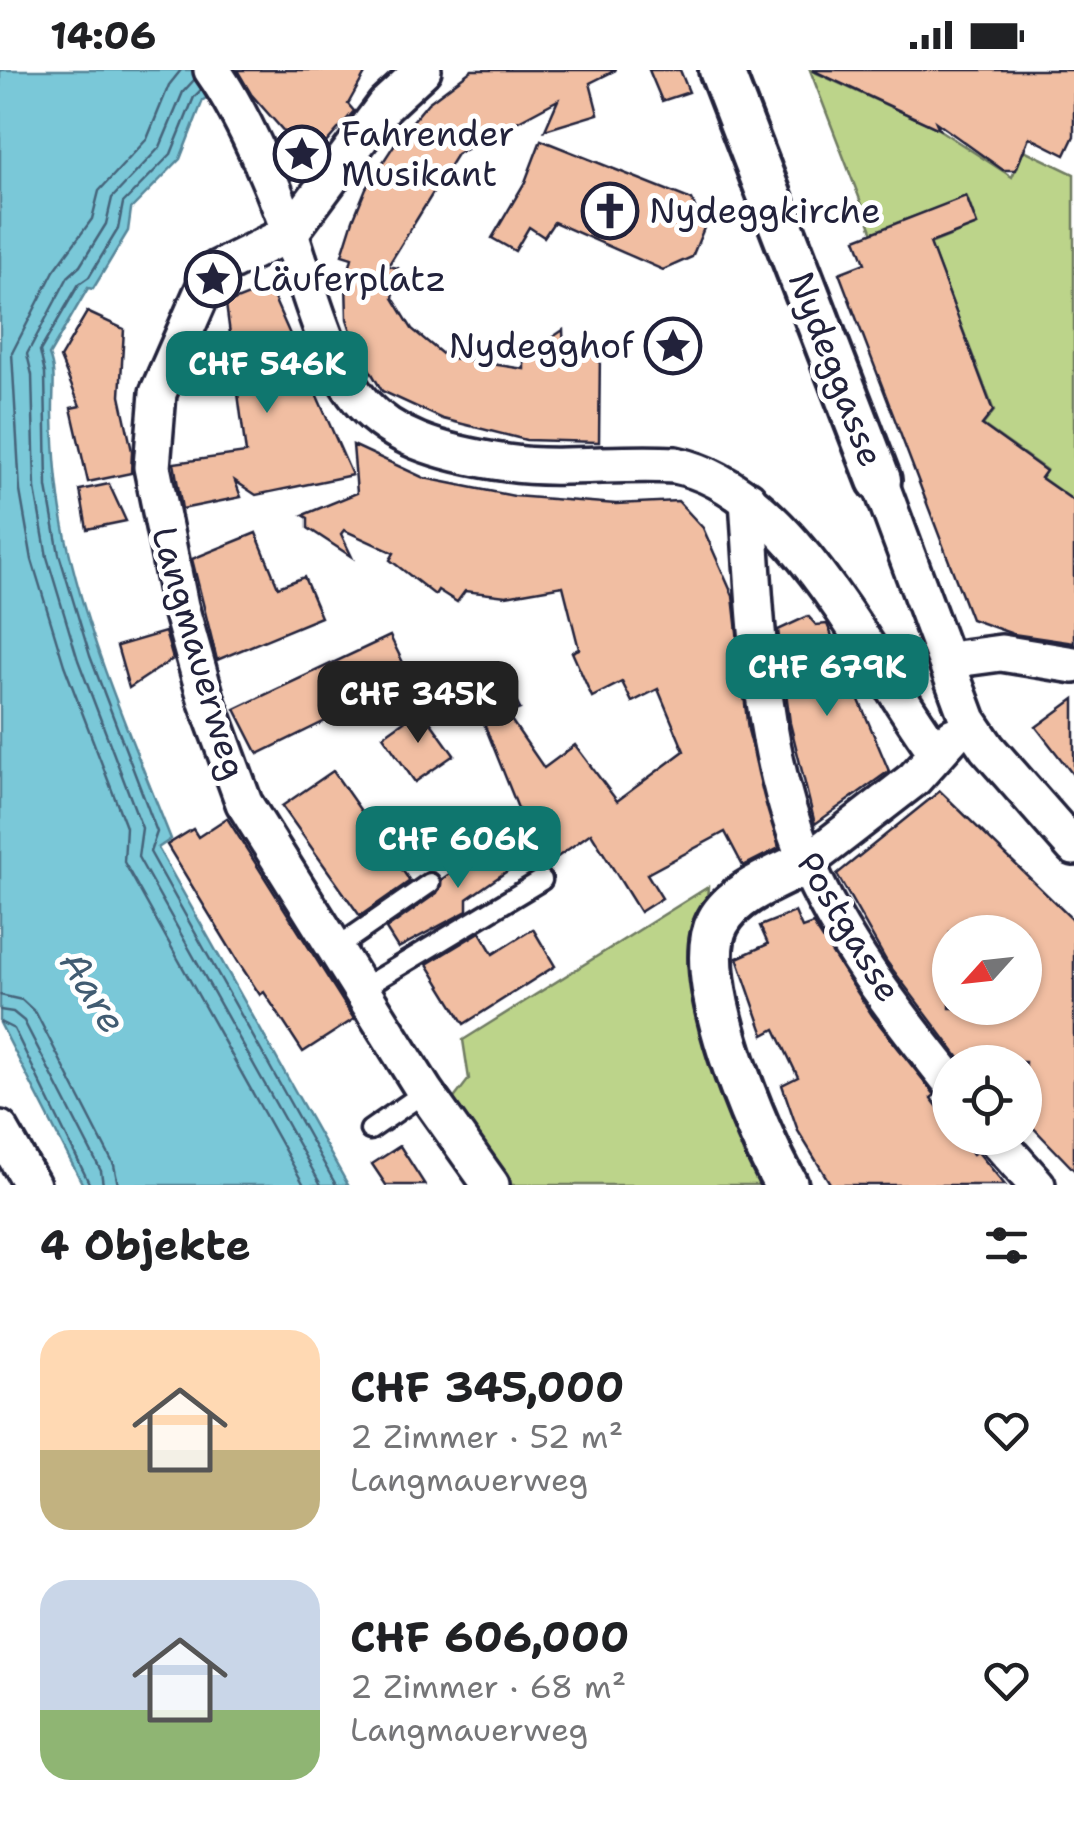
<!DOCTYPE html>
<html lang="de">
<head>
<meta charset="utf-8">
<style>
  body { margin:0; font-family:"Shantell Sans",sans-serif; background:#f6f6f6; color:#202124; height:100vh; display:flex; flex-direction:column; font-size:38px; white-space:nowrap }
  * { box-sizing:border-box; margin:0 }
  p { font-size:32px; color:#757577 }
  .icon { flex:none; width:55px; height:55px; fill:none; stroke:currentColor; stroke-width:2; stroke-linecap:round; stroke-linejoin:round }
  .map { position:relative; height:1115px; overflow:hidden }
  .side { display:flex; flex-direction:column; background:#fff; flex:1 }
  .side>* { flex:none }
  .needle { width:65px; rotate:243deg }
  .buttons { position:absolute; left:932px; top:845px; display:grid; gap:20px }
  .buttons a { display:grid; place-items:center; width:110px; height:110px; border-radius:50%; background:#fff; box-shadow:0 2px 8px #0004; font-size:50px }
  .price { position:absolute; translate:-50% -85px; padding:0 22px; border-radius:20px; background:#0f766e; color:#fff; font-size:32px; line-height:65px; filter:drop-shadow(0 2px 5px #0008) }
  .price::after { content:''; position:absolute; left:50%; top:60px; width:30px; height:22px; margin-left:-15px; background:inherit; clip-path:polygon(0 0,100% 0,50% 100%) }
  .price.active { background:#222; color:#fff }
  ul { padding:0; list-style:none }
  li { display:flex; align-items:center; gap:30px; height:250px; padding:0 40px }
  li span { display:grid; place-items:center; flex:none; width:280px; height:200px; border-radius:30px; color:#555 }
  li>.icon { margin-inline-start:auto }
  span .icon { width:120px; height:120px; fill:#fffc; stroke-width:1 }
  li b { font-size:42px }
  h2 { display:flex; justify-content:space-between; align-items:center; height:120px; padding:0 40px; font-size:42px }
  .status { display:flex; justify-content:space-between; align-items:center; height:70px; padding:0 50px; background:#fff; direction:ltr }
  .status svg { height:28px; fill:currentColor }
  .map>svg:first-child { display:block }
  .green { fill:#bcd48a; stroke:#6f7b62; stroke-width:2.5 }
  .water { fill:#7ac8d8; stroke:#578699; stroke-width:2.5 }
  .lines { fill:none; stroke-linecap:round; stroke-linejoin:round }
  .shore { stroke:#45647a; stroke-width:2.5 }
  .building { fill:#f1bea2; stroke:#22223b; stroke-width:2.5; fill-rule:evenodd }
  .service-casing { stroke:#22223b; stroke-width:25 }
  .minor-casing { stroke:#22223b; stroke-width:42 }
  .tertiary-casing { stroke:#22223b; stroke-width:50 }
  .service { stroke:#fff; stroke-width:18 }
  .minor { stroke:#fff; stroke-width:35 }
  .tertiary { stroke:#fff; stroke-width:42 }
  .labels { text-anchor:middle; stroke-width:10; stroke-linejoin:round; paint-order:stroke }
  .poi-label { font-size:35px; fill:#22223b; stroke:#fff; text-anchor:start }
  .street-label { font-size:35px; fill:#22223b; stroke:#fff }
  .water-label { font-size:38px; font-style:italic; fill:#415c72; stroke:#fff }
</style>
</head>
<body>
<div class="status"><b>14:06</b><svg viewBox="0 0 49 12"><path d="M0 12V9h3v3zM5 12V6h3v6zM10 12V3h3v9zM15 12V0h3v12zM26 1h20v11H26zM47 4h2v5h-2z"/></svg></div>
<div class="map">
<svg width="1074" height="1115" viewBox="0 0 1074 1115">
  <rect width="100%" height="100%" fill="#fff"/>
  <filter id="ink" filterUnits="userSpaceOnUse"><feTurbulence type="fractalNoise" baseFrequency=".01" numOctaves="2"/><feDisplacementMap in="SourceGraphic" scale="20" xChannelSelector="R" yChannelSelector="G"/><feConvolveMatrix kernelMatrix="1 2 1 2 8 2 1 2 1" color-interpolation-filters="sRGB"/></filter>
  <g filter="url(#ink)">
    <!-- green -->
    <g class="green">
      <path d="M810,0L935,57L1012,107L1024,80L1074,104V431L1042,408L1046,400L983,355L994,341L930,174L977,155L967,127L896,153L876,171Z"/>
      <path d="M708,817C708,842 689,862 688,890C687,949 744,1057 767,1115H505L452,1031L469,1009L463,970Z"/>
    </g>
    <!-- water -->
    <path class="water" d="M0,0H249L203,30L180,89L131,139L128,161L93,219L88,218L49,285C57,305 52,324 53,345C54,390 58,437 69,481C92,580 134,675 171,769L158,778L348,1115H83L0,953Z"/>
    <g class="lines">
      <!-- shore -->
      <g class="shore">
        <path d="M181,0L169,15L147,69L99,121L92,149L54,201L12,283L20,421L32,490L64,595L126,757L124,792L304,1115"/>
        <path d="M195,9L183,22L160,77L112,128L106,154L80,196L68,207L27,284L32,305L35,419L47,487L78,590L142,758L138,787L321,1115"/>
        <path d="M201,20L194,27L171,84L123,133L118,159L89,207L79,214L40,281L45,303L47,417L59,484L90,586L157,762L150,782L336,1115"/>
        <path d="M0,925L22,930L36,943L114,1095L118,1115"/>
        <path d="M0,940L13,942L24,951L101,1101L103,1115"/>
        <path d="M0,952L14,959L90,1115"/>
      </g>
    </g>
    <!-- building -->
    <g class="building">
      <path d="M237,0H367L348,34L354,41L310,91L251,24Z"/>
      <path d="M472,0H616L590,13L598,44L545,60L558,30L457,84L388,196L398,198L393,228L412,259L446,287L524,299V287L563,260L564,283L600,279L599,372L526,370L443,349L382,321L356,276L347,249L346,212L352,188L342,185L353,150L366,118L398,69L428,33Z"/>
      <path d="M649,0H680L689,22L662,31Z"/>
      <path d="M812,0H1074V66L1065,85L1029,67L1016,100H1003L936,52L939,59Z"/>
      <path d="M541,70L692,130L704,158L692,187L663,200L554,152L544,167L529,157L515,181L492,168L525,112Z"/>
      <path d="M966,126L977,155L930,173L993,341L982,355L1046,401L1041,408L1074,431V573L1013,564L971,549L839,203L865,193L856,169Z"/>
      <path d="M269,217L352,405L256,425L235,411L241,427L182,439L174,393L246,383L226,234Z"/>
      <path d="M87,242L124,259L120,326L132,381L131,403L88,412L71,338L80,336L60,288Z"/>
      <path d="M353,375L424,408L514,426L616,434L678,431L703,458L733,526L748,660L779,778L743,796L725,762L647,804L662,828L640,842L591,763L542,798L463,601L473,596L491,622L508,616L520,639L507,644L544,698L575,675L617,731L684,681L658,619L632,632L622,612L592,627L572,582L579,579L563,516L506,526L465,521L457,532L438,520L435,525L390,490L394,483L344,460L341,464L352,487L308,458V448L303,445L357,423Z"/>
      <path d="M109,414L126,451L87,459L80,420Z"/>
      <path d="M256,463L278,517L304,507L321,547L217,590L192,489Z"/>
      <path d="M808,546L816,555L827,554L889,701L815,754L790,653L778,560Z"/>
      <path d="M165,562L173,589L129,618L117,576Z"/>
      <path d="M390,566L411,609L258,684L235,639Z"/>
      <path d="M1074,629V706L1036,657Z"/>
      <path d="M421,639L454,685L415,712L383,666Z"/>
      <path d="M333,701L410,811L360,846L282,736Z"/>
      <path d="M940,721L1074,851V1100L1025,1049V992H962L887,892L837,804ZM950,862H1025V938H950Z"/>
      <path d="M227,748L354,949L303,982L264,922L260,925L237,890L167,775L193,759L198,767Z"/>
      <path d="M509,763L526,788L467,829V841L398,878L386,859L437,823L442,809Z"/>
      <path d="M795,842L802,858L813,854L872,945L935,1025L931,1028L950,1053V1068H960L973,1084L977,1081L1005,1115H831L798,1061L782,1015L798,1007L775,959L764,965L737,888L768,874L760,856Z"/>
      <path d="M533,859L555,896L464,954L427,894L480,862L493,884Z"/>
      <path d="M400,1076L425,1115H386L372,1094Z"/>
    </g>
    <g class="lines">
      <!-- service casing -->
      <g class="service-casing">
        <g id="service">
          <path d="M336,878L430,813"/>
          <path d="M361,919L542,810"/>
          <path d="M370,1060L425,1022"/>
        </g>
      </g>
      <!-- minor casing -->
      <g class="minor-casing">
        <g id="minor">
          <path d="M212,0C246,48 283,137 300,194C342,326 359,371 507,393C563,401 619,391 675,395C792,418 870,593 937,683"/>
          <path d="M423,0L385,35L290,163L217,199L208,209L158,323L152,397L180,536L207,632L244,733L425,1022L491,1115"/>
          <path d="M879,410L968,650L987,678L1074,777"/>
          <path d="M748,429C756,548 759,675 805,788C838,869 896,943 950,1011"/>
          <path d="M949,590L1001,583L1074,595"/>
          <path d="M807,792L914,709L953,666"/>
          <path d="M0,1059L32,1115"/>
          <path d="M995,1068L1037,1115"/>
        </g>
      </g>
      <!-- tertiary casing -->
      <g class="tertiary-casing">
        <g id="tertiary">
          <path d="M721,0L879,410"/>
          <path d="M786,1115C757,1064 689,904 718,852C734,822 778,807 807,792"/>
        </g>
      </g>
      <!-- service -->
      <use href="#service" class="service"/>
      <!-- minor -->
      <use href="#minor" class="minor"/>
      <!-- tertiary -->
      <use href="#tertiary" class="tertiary"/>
    </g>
  </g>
  <!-- icons -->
  <defs>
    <g id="sight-ring" transform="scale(2.875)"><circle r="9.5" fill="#fff" stroke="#22223b" stroke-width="1.5"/><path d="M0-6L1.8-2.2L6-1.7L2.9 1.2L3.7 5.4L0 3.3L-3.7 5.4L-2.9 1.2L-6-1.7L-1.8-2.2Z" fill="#22223b"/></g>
    <g id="church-ring" transform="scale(2.875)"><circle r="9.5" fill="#fff" stroke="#22223b" stroke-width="1.5"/><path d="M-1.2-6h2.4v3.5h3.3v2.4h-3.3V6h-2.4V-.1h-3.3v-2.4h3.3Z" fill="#22223b"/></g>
  </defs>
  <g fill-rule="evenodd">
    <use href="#sight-ring" x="302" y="84"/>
    <use href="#church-ring" x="610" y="141"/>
    <use href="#sight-ring" x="213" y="209"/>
    <use href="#sight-ring" x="673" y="276"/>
  </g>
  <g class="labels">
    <!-- poi labels -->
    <g class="poi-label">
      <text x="341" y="76">Fahrender<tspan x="341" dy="40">Musikant</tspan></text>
      <text x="649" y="153">Nydeggkirche</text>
      <text x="252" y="221">Läuferplatz</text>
      <text x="634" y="288" text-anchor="end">Nydegghof</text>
    </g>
    <!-- street labels -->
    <g class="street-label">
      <text transform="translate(836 299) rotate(69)" y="12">Nydeggasse</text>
      <text transform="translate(199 583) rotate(74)" y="12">Langmauerweg</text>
      <text transform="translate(849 857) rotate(59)" y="12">Postgasse</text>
    </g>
    <!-- water labels -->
    <g class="water-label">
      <text transform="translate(93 922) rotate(58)" y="13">Aare</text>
    </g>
  </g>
</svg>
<div class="buttons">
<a><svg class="needle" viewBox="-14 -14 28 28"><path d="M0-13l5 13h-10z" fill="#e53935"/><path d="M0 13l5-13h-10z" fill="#757577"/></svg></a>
<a><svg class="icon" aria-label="locate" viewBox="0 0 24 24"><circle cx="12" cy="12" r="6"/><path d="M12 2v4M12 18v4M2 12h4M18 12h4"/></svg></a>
</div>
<b class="price" style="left:267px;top:346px">CHF 546K</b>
<b class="price" style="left:827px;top:649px">CHF 679K</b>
<b class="price active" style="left:418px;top:676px">CHF 345K</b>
<b class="price" style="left:458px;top:821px">CHF 606K</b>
</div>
<section class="side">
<h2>4 Objekte<svg class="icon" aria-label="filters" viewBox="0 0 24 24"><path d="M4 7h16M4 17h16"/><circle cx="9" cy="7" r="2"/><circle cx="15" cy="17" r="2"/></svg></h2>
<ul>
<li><span style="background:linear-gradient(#ffd9b3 60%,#c2b280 0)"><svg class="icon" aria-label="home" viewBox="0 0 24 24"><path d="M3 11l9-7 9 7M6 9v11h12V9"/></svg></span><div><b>CHF 345,000</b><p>2 Zimmer · 52 m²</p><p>Langmauerweg</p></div><svg class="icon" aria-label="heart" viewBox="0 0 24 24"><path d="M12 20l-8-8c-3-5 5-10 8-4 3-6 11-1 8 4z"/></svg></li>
<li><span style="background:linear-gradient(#c9d6e8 65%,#8fb573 0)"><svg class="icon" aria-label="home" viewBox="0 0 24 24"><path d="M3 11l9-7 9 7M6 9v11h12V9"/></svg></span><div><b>CHF 606,000</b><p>2 Zimmer · 68 m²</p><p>Langmauerweg</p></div><svg class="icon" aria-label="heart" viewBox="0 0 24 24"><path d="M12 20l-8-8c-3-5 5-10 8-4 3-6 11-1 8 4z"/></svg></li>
</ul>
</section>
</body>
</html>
